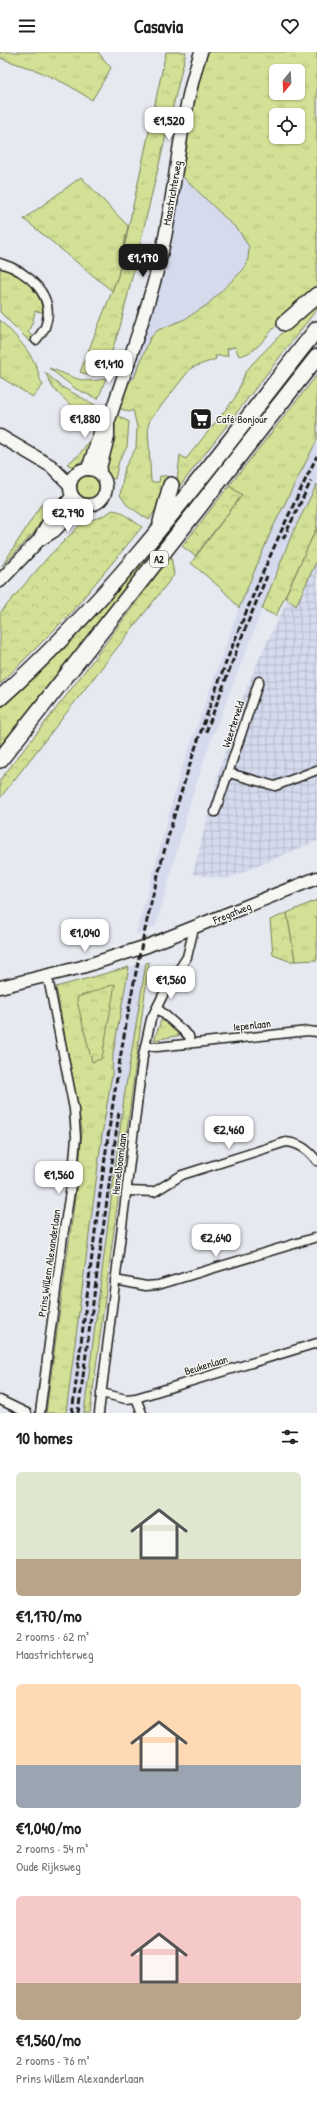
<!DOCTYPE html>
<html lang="en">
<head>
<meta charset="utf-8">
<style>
  body { margin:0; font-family:"Patrick Hand",sans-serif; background:#f6f6f6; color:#222; height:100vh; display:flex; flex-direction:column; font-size:15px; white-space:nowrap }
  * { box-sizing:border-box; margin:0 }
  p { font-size:13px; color:#767676 }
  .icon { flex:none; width:22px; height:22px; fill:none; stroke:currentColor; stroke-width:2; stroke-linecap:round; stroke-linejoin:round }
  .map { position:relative; height:1361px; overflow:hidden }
  .sheet { display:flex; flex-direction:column; background:#fff; flex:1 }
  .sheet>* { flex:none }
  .needle { width:26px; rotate:198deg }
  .fabs { position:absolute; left:269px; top:12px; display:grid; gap:8px }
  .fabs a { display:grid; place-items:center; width:36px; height:36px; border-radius:6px; background:#fff; box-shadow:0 1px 3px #0004; font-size:20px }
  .price { position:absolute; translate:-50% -34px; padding:0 9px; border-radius:8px; background:#fff; color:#222; font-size:13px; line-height:26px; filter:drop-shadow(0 1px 2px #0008) }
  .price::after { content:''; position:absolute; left:50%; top:24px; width:12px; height:9px; margin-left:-6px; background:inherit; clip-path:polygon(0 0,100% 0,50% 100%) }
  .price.selected { background:#1c1c1c; color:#fff }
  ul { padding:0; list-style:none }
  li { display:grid; align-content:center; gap:8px; height:212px; padding:0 16px }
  li span { display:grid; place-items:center; height:124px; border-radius:6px; color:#555 }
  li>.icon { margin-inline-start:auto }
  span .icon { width:72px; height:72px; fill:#fffc; stroke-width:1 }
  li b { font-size:17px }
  h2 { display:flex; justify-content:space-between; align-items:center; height:48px; padding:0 16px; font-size:17px }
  header { display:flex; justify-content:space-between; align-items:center; height:52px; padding:0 16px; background:#fff; font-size:18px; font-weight:700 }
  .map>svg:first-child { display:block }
  .built { fill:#d5daed }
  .industrial { fill:url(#industrial-grid) }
  .grass { fill:url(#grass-tufts); stroke:#777e58; fill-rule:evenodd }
  .forest { fill:url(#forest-crowns); stroke:#777e58 }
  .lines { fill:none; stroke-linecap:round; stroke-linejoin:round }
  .street-casing { stroke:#1c1c1c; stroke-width:11 }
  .secondary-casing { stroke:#1c1c1c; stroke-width:15 }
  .highway-casing { stroke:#1c1c1c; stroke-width:18 }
  .street { stroke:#f6f6f2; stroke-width:8 }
  .secondary { stroke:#f6f6f2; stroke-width:12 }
  .highway { stroke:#f6f6f2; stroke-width:15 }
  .rail { stroke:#1c1c1c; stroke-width:3; stroke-dasharray:6 3; stroke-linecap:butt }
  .labels { text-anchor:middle; stroke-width:3; stroke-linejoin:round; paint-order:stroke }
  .shield { fill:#f6f6f2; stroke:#5d5d5c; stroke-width:1 }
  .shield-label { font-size:10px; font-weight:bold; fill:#1c1c1c }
  .street-label { font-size:11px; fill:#1c1c1c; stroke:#f6f6f2 }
  .poi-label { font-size:11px; fill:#1c1c1c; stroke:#f6f6f2; text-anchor:start }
</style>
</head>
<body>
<header><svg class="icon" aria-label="menu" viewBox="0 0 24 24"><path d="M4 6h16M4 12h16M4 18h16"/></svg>Casavia<svg class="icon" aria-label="heart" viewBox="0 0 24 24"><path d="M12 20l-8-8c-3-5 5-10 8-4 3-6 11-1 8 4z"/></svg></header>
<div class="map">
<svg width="317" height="1361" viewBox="0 0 317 1361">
  <defs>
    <pattern id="industrial-grid" width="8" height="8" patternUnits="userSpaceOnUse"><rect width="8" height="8" fill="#d5daed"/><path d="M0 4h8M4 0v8" fill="none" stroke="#b6bacb"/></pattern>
    <pattern id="grass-tufts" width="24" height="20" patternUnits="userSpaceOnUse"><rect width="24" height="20" fill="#d2e195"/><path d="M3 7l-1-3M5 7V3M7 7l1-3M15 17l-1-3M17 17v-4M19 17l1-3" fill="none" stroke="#b4c080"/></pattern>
    <pattern id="forest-crowns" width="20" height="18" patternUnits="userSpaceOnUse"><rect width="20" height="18" fill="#d2e195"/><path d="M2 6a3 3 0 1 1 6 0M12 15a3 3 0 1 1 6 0" fill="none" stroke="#b4c080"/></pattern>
  </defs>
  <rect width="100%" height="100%" fill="#e7e9f0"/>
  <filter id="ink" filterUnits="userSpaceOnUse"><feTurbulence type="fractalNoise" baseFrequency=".025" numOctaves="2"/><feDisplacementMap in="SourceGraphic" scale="8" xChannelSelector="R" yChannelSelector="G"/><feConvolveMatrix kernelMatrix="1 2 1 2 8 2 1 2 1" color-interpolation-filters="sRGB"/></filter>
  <g filter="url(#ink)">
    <!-- built -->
    <g class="built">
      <path d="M182,124L239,179L249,195L248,207L243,218L207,253L150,286L134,326L130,329L155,251Z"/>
      <path d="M317,388V432L292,482L210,691L191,748L156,874L136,882L180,721L239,556L272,477Z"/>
      <path d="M146,911L124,1046L84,1361H66L102,1083L112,1022L113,1001L129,915Z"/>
    </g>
    <!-- industrial -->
    <path class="industrial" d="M317,487V789L226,827L193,822L221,712L242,648L257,611Z"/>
    <!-- grass -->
    <g class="grass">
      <path d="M0,0H98L111,16L92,48L68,33L38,19L0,6Z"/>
      <path d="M207,0H317V233L313,239C303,248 291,258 281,268C268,281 258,301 239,304L235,295L227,297L228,304H215L216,307L191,316L150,368L148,374L151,430H159L160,424H168L159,452L149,468L127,453L120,443L125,415L136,396L137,375L133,358L129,360L119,356L126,334L134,326L150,286L158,278L185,267L207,253L243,218L248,207L249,195L239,179L182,124L191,63ZM276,19H298V41H276ZM276,63H298V85H276Z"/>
      <path d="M81,125L128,174L118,224L112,239L24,167Z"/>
      <path d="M0,215C21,222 40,236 43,260L35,259L33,269L28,280L34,286L30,290L0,260Z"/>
      <path d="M317,251V257L176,439L180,403L186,407L235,346L245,321L252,312L290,273Z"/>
      <path d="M0,268C14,282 29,297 37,316C39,322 39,327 43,333L33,345L0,325Z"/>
      <path d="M49,316C70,323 84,334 106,326L98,347L76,337Z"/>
      <path d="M45,320L60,334L95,353L87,372L86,368L53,336Z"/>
      <path d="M317,323V388L272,477L239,556L223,538L191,511L242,443L229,434Z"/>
      <path d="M117,363L129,370L127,395L119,409L115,427L109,426L105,415V409Z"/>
      <path d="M93,383L85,407L72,415L67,412L79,403Z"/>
      <circle cx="88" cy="435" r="12"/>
      <path d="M317,432V475L276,564L262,557L292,482Z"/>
      <path d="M42,451L53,461L2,514Z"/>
      <path d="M160,487L162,489L0,695V657C57,604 110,547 160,487Z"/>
      <path d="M317,848V908L295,909L287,861Z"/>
      <path d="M149,910L90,1361H84L124,1046L146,911Z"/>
      <path d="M129,915L113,1001L112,1022L102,1083L66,1361H46L79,1116L82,1078L56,935Z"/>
      <path d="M162,966L182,983L154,988Z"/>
    </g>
    <!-- forest -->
    <g class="forest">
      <path d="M166,0H186L120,275L105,319L93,324L80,320L118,224Z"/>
      <path d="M229,434L242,443L195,504L182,494Z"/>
      <path d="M113,458L121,460L142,475L69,563L0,632V561L49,504L83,470L101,465Z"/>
      <path d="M317,475V508L296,554L285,545Z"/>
      <path d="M171,504L174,523L0,746V728L66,644Z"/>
      <path d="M287,861L295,909H289L273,903L270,868Z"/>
      <path d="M115,932L103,1001L101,1007L92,1010L77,949L78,945Z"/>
    </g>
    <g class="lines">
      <!-- street casing -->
      <g class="street-casing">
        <g id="street">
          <path d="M0,211C27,219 57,243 45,275C43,280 39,284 36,288"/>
          <path d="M229,721L275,734L317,718"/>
          <path d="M215,760L259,629"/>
          <path d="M157,956L189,984L190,991"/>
          <path d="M145,994L157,995L308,979L317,980"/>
          <path d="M127,1139L154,1140L182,1123L286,1090C300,1091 309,1098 317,1109"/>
          <path d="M115,1228L146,1234L158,1233L317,1185"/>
          <path d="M101,1341L126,1347L136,1346L317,1291"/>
          <path d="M136,1346L142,1361"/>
          <path d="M0,1348L27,1361"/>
          <path d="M40,1361L63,1184L73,1121L76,1085L74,1057L49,931L45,924"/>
          <path d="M99,1361L143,1004L151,967L164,941L187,905L194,876"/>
        </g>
      </g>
      <!-- secondary casing -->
      <g class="secondary-casing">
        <g id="secondary">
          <path d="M0,384L51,414L70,433"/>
          <circle cx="88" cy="435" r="18"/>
          <path d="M88,417L100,381L106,373"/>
          <path d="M99,420L108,385V371C128,309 152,249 165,185C177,124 181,59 201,0"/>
          <path d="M40,486L47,473L72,445"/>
          <path d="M0,529L38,489L54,479L80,452"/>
          <path d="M0,935L82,915L147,894L317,826"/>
        </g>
      </g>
      <!-- highway casing -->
      <g class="highway-casing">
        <g id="highway">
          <path d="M285,271L317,243"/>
          <path d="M161,470L171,433"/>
          <path d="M0,646C121,538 217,404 317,277"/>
          <path d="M0,708L317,305"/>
        </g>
      </g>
      <!-- street -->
      <use href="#street" class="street"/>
      <!-- secondary -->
      <use href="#secondary" class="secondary"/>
      <!-- highway -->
      <use href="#highway" class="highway"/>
      <!-- rail -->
      <g class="rail">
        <path d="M283,487L311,429"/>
        <path d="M206,680L241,587L267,524"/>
        <path d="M72,1361C93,1203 109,1042 143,887C179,718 241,558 317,404"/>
        <path d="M78,1361L119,1060"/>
      </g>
    </g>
  </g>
  <!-- icons -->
  <defs>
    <g id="supermarket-square" transform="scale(1.15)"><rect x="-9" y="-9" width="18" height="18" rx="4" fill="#1c1c1c" stroke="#f6f6f2"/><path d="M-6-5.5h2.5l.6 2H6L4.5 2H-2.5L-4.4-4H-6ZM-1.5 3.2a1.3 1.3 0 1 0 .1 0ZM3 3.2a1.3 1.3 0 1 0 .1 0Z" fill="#fff"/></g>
  </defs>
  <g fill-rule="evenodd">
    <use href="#supermarket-square" x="201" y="367"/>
  </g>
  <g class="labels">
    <!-- shield labels -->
    <rect class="shield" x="150" y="499" width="18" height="16" rx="3"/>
    <g class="shield-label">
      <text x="159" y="511">A2</text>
    </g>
    <!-- street labels -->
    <g class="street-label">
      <text transform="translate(172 141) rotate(-80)" y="4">Maastrichterweg</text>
      <text transform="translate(233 672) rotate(-72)" y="4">Weerterveld</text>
      <text transform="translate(232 861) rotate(-22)" y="4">Fregatweg</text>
      <text transform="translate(252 973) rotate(-6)" y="4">Iepenlaan</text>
      <text transform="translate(119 1112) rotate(-83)" y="4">Hemelboomlaan</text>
      <text transform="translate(49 1211) rotate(-82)" y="4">Prins Willem Alexanderlaan</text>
      <text transform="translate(206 1313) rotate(-17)" y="4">Beukenlaan</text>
    </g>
    <!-- poi labels -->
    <g class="poi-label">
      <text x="216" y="371">Café Bonjour</text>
    </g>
  </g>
</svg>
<div class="fabs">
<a><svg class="needle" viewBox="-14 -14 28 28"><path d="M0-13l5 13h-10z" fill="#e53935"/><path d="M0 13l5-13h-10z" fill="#767676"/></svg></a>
<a><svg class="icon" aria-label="locate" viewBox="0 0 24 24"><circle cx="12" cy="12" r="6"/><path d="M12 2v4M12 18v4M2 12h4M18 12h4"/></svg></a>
</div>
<b class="price" style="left:169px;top:89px">€1,520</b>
<b class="price selected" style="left:143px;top:226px">€1,170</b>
<b class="price" style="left:109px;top:332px">€1,410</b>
<b class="price" style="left:85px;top:387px">€1,880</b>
<b class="price" style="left:68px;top:481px">€2,790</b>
<b class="price" style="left:85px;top:901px">€1,040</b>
<b class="price" style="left:171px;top:948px">€1,560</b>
<b class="price" style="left:229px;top:1098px">€2,460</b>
<b class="price" style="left:59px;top:1143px">€1,560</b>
<b class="price" style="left:216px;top:1206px">€2,640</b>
</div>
<section class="sheet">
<h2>10 homes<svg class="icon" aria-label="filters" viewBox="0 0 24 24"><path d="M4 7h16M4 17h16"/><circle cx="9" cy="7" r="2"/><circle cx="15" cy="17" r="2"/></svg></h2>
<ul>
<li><span style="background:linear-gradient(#dfe7d0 70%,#b9a48a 0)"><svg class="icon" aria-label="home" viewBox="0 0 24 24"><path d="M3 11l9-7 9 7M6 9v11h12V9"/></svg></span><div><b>€1,170/mo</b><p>2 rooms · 62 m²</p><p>Maastrichterweg</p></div></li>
<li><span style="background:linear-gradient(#ffd9b3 65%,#9aa5b1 0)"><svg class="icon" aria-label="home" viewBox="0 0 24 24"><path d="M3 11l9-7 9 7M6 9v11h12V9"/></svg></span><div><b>€1,040/mo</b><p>2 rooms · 54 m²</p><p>Oude Rijksweg</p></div></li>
<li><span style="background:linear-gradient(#f6c9c9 70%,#b9a48a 0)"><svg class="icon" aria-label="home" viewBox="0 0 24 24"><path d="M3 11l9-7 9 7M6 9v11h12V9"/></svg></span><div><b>€1,560/mo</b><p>2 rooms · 76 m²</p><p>Prins Willem Alexanderlaan</p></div></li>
</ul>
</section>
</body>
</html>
